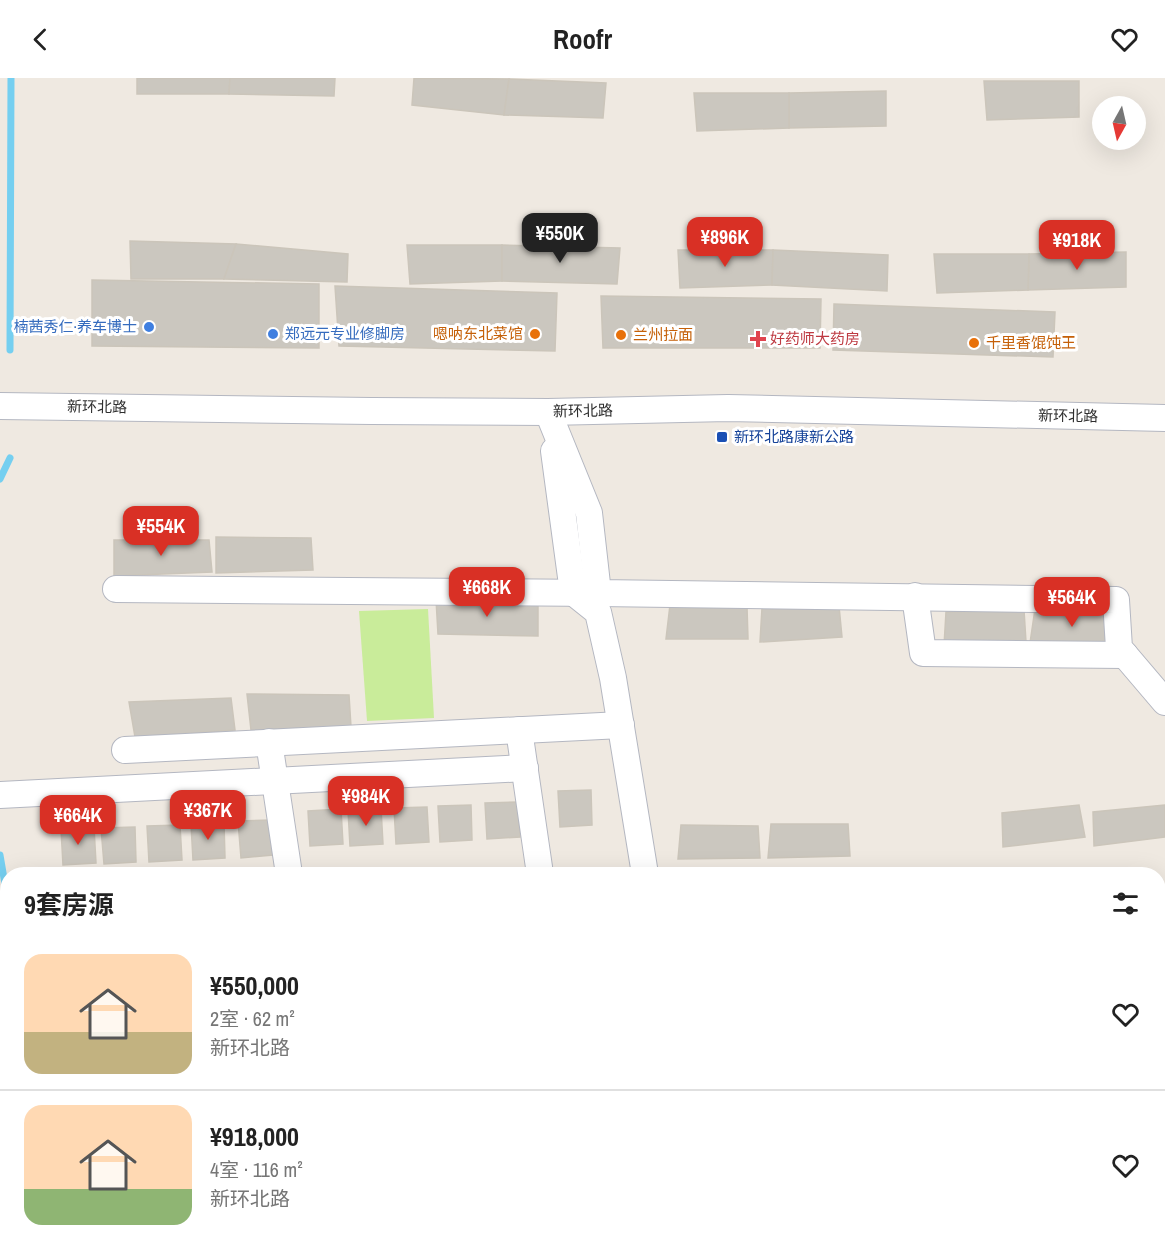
<!DOCTYPE html>
<html lang="zh">
<head>
<meta charset="utf-8">
<style>
  body { margin:0; font-family:"Archivo Narrow","Noto Sans SC",sans-serif; background:#f6f6f6; color:#222; height:100vh; display:flex; flex-direction:column; font-size:22px; white-space:nowrap }
  * { box-sizing:border-box; margin:0 }
  p { font-size:20px; color:#767676 }
  .icon { flex:none; width:33px; height:33px; fill:none; stroke:currentColor; stroke-width:2; stroke-linecap:round; stroke-linejoin:round }
  .map { position:relative; flex:1; overflow:hidden }
  .drawer { position:absolute; left:0px; top:789px; width:1166px; height:384px; display:flex; flex-direction:column; background:#fff; border-radius:24px 24px 0 0; box-shadow:0 6px 24px #0002 }
  .drawer>* { flex:none }
  .needle { width:39px; rotate:188deg }
  .controls { position:absolute; left:1092px; top:18px; display:grid; gap:12px }
  .controls a { display:grid; place-items:center; width:54px; height:54px; border-radius:50%; background:#fff; box-shadow:0 6px 24px #0002; font-size:30px }
  .price { position:absolute; translate:-50% -51px; padding:0 14px; border-radius:12px; background:#d93025; color:#fff; font-size:20px; line-height:39px; filter:drop-shadow(0 2px 3px #0008) }
  .price::after { content:''; position:absolute; left:50%; top:36px; width:18px; height:14px; margin-left:-9px; background:inherit; clip-path:polygon(0 0,100% 0,50% 100%) }
  .price.on { background:#222; color:#fff }
  ul { padding:0; list-style:none }
  li { display:flex; align-items:center; gap:18px; height:150px; padding:0 24px }
  li+li { border-top:2px solid #e0e0e0 }
  li span { display:grid; place-items:center; flex:none; width:168px; height:120px; border-radius:18px; color:#555 }
  li>.icon { margin-inline-start:auto }
  span .icon { width:72px; height:72px; fill:#fffc; stroke-width:1 }
  li b { font-size:26px }
  h2 { display:flex; justify-content:space-between; align-items:center; height:72px; padding:0 24px; font-size:26px }
  header { display:flex; justify-content:space-between; align-items:center; height:78px; padding:0 24px; background:#fff; font-size:27px; font-weight:800 }
  .map>svg:first-child { display:block }
  .pitch { fill:#c9ec9a }
  .lines { fill:none; stroke-linecap:round; stroke-linejoin:round }
  .stream { stroke:#75cff0; stroke-width:7 }
  .building { fill:#cbc7bf; stroke:#cbc5ba; stroke-width:1.5 }
  .minor-casing { stroke:#b4b7c1; stroke-width:28 }
  .minor { stroke:#fff; stroke-width:26 }
  .shop-dot { fill:#3f7fe0; stroke:#fff; stroke-width:2 }
  .food-dot { fill:#e8710a; stroke:#fff; stroke-width:2 }
  .health-dot { fill:#e0444e; stroke:#fff; stroke-width:2 }
  .transit-dot { fill:#1a4fb4; stroke:#fff; stroke-width:2 }
  .labels { text-anchor:middle; stroke-width:6; stroke-linejoin:round; paint-order:stroke }
  .shop-label { font-size:15px; fill:#366cbe; stroke:#fff; text-anchor:end }
  .food-label { font-size:15px; fill:#c56008; stroke:#fff; text-anchor:start }
  .health-label { font-size:15px; fill:#be3a42; stroke:#fff; text-anchor:start }
  .street-label { font-size:15px; fill:#2e2e2e; stroke:#fff }
  .transit-label { font-size:15px; fill:#164399; stroke:#fff; text-anchor:start }
</style>
</head>
<body>
<header><svg class="icon" aria-label="back" viewBox="0 0 24 24"><path d="M15 5l-7 7 7 7"/></svg>Roofr<svg class="icon" aria-label="heart" viewBox="0 0 24 24"><path d="M12 20l-8-8c-3-5 5-10 8-4 3-6 11-1 8 4z"/></svg></header>
<div class="map">
<svg width="1165" height="1173" viewBox="0 0 1165 1173">
  <rect width="100%" height="100%" fill="#efe9e1"/>
  <!-- pitch -->
  <path class="pitch" d="M428,531L434,640L367,643L359,533Z"/>
  <g class="lines">
    <!-- stream -->
    <g class="stream">
      <path d="M10,272L11,0"/>
      <path d="M0,401L10,380"/>
      <path d="M0,777L8,824"/>
      <path d="M63,1166L64,1173"/>
    </g>
  </g>
  <!-- building -->
  <g class="building">
    <path d="M137,0H230L229,16H137Z"/>
    <path d="M230,0H335L334,18L229,16Z"/>
    <path d="M414,0L509,1L504,37L412,27Z"/>
    <path d="M509,1L606,5L603,40L504,37Z"/>
    <path d="M984,3H1079V39L987,42Z"/>
    <path d="M886,13V48L789,50V15Z"/>
    <path d="M694,15H789V50L697,53Z"/>
    <path d="M130,163L236,166L224,201H131Z"/>
    <path d="M236,166L348,176L347,204L224,201Z"/>
    <path d="M407,167H502V203L410,206Z"/>
    <path d="M502,167L620,170L617,206L502,203Z"/>
    <path d="M678,172H773L772,207L680,210Z"/>
    <path d="M773,172L888,177L887,213L772,207Z"/>
    <path d="M1126,174V209L1028,212L1029,176Z"/>
    <path d="M934,176H1029L1028,212L937,215Z"/>
    <path d="M92,202L319,206V270L92,268Z"/>
    <path d="M335,208L557,215L555,273L339,268Z"/>
    <path d="M601,218L821,221L820,270H603Z"/>
    <path d="M834,226L1055,234L1053,279L833,272Z"/>
    <path d="M216,459L311,460L313,492L216,495Z"/>
    <path d="M114,462H209L212,494L114,498Z"/>
    <path d="M436,521L538,526V558L438,556Z"/>
    <path d="M670,527L747,529L748,561H666Z"/>
    <path d="M839,528L842,559L760,564L762,530Z"/>
    <path d="M1035,531L1112,536V568L1030,565Z"/>
    <path d="M1024,532L1026,564L944,568L946,534Z"/>
    <path d="M247,616L349,617L351,649L251,652Z"/>
    <path d="M231,620L235,652L135,659L129,624Z"/>
    <path d="M591,712L592,747L560,749L558,713Z"/>
    <path d="M518,724L520,759L487,761L485,725Z"/>
    <path d="M471,727L472,762L440,764L438,728Z"/>
    <path d="M1079,727L1085,759L1003,769L1002,735Z"/>
    <path d="M1165,727V759L1094,768L1093,734Z"/>
    <path d="M427,729L429,764L396,766L394,730Z"/>
    <path d="M381,730L383,766L350,768L348,732Z"/>
    <path d="M341,731L343,766L310,768L308,733Z"/>
    <path d="M271,742L273,777L241,780L238,743Z"/>
    <path d="M224,745L225,780L193,782L191,746Z"/>
    <path d="M771,746H848L850,778L768,780Z"/>
    <path d="M180,747L182,782L149,784L147,748Z"/>
    <path d="M681,747L758,748L760,780L678,781Z"/>
    <path d="M94,749L96,785L63,787L61,751Z"/>
    <path d="M135,749L136,784L104,786L101,750Z"/>
    <path d="M597,792V796H563V793Z"/>
    <path d="M1158,881H1165V913L1158,914Z"/>
    <path d="M1165,1062V1095L1158,1096V1063Z"/>
    <path d="M487,1166V1173H454L453,1167Z"/>
    <path d="M497,1166H530L531,1173H497Z"/>
    <rect x="545" y="1166" width="33" height="7"/>
    <rect x="625" y="1166" width="33" height="7"/>
    <path d="M441,1168V1173H408V1170Z"/>
    <path d="M401,1169V1173H367V1170Z"/>
  </g>
  <g class="lines">
    <!-- minor casing -->
    <g class="minor-casing">
      <g id="minor">
        <path d="M0,328L371,333L548,334L728,330L1165,340"/>
        <path d="M548,334L589,435L598,515L1116,522L1119,570L1165,624"/>
        <path d="M554,373L573,514L598,534L613,600L645,796"/>
        <path d="M116,511L598,515"/>
        <path d="M915,518L923,575L1125,577"/>
        <path d="M519,652L540,796"/>
        <path d="M269,664L289,796"/>
        <path d="M125,672L621,647"/>
        <path d="M0,717L525,690"/>
        <path d="M344,1166L345,1173"/>
        <path d="M595,1166L596,1173"/>
        <path d="M704,1166L705,1173"/>
      </g>
    </g>
    <!-- minor -->
    <use href="#minor" class="minor"/>
  </g>
  <!-- markers -->
  <g class="shop-dot">
    <circle cx="149" cy="249" r="6"/>
    <circle cx="273" cy="256" r="6"/>
  </g>
  <g class="food-dot">
    <circle cx="535" cy="256" r="6"/>
    <circle cx="621" cy="257" r="6"/>
    <circle cx="974" cy="265" r="6"/>
  </g>
  <path class="health-dot" d="M755 252h6v6h6v6h-6v6h-6v-6h-6v-6h6z"/>
  <rect class="transit-dot" x="716" y="353" width="12" height="12" rx="3"/>
  <g class="labels">
    <!-- shop labels -->
    <g class="shop-label">
      <text x="137" y="254">楠茜秀仁·养车博士</text>
      <text x="285" y="261" text-anchor="start">郑远元专业修脚房</text>
    </g>
    <!-- food labels -->
    <g class="food-label">
      <text x="523" y="261" text-anchor="end">嗯呐东北菜馆</text>
      <text x="633" y="262">兰州拉面</text>
      <text x="986" y="270">千里香馄饨王</text>
    </g>
    <!-- health labels -->
    <g class="health-label">
      <text x="770" y="266">好药师大药房</text>
    </g>
    <!-- street labels -->
    <g class="street-label">
      <text transform="translate(97 329) rotate(1)" y="5">新环北路</text>
      <text transform="translate(583 333) rotate(-1)" y="5">新环北路</text>
      <text transform="translate(1068 338) rotate(1)" y="5">新环北路</text>
    </g>
    <!-- transit labels -->
    <g class="transit-label">
      <text x="734" y="364">新环北路康新公路</text>
    </g>
  </g>
</svg>
<div class="controls">
<a><svg class="needle" viewBox="-14 -14 28 28"><path d="M0-13l5 13h-10z" fill="#e53935"/><path d="M0 13l5-13h-10z" fill="#767676"/></svg></a>
</div>
<b class="price on" style="left:560px;top:186px">¥550K</b>
<b class="price" style="left:725px;top:190px">¥896K</b>
<b class="price" style="left:1077px;top:193px">¥918K</b>
<b class="price" style="left:161px;top:479px">¥554K</b>
<b class="price" style="left:487px;top:540px">¥668K</b>
<b class="price" style="left:1072px;top:550px">¥564K</b>
<b class="price" style="left:366px;top:749px">¥984K</b>
<b class="price" style="left:208px;top:763px">¥367K</b>
<b class="price" style="left:78px;top:768px">¥664K</b>
<section class="drawer">
<h2>9套房源<svg class="icon" aria-label="filters" viewBox="0 0 24 24"><path d="M4 7h16M4 17h16"/><circle cx="9" cy="7" r="2"/><circle cx="15" cy="17" r="2"/></svg></h2>
<ul>
<li><span style="background:linear-gradient(#ffd9b3 65%,#c2b280 0)"><svg class="icon" aria-label="home" viewBox="0 0 24 24"><path d="M3 11l9-7 9 7M6 9v11h12V9"/></svg></span><div><b>¥550,000</b><p>2室 · 62 m²</p><p>新环北路</p></div><svg class="icon" aria-label="heart" viewBox="0 0 24 24"><path d="M12 20l-8-8c-3-5 5-10 8-4 3-6 11-1 8 4z"/></svg></li>
<li><span style="background:linear-gradient(#ffd9b3 70%,#8fb573 0)"><svg class="icon" aria-label="home" viewBox="0 0 24 24"><path d="M3 11l9-7 9 7M6 9v11h12V9"/></svg></span><div><b>¥918,000</b><p>4室 · 116 m²</p><p>新环北路</p></div><svg class="icon" aria-label="heart" viewBox="0 0 24 24"><path d="M12 20l-8-8c-3-5 5-10 8-4 3-6 11-1 8 4z"/></svg></li>
</ul>
</section>
</div>
</body>
</html>
